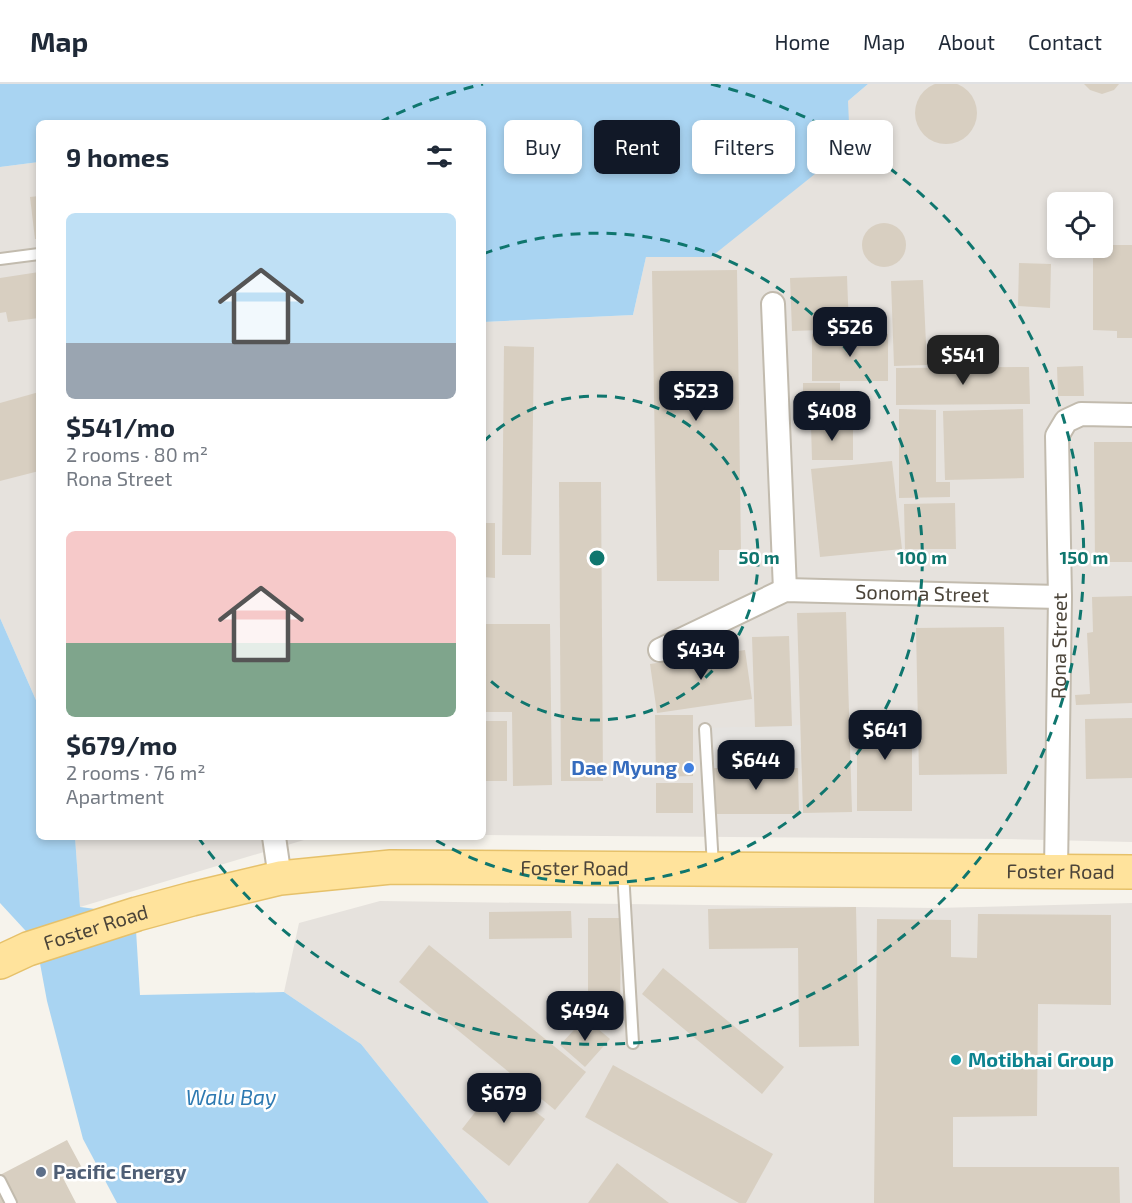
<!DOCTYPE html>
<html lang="en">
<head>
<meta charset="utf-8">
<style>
  body { margin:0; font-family:"Exo 2",sans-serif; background:#f6f6f7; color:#1f2937; height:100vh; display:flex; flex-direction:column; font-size:22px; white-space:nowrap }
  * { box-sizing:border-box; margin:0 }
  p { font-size:20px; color:#747a83 }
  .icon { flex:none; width:33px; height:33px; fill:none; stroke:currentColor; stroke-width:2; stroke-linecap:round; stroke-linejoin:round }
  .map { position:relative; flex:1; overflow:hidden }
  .side { position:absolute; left:36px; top:36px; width:450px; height:720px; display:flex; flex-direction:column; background:#fff; border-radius:9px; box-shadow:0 3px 9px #0003 }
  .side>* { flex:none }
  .guide { position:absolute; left:504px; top:36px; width:537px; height:54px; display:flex; gap:12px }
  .fabs { position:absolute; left:1047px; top:108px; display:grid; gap:12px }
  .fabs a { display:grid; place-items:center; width:66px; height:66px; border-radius:9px; background:#fff; box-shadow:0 3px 9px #0003; font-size:30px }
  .price { position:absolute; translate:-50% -51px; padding:0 14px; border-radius:12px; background:#111827; color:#fff; font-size:20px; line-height:39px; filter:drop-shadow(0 2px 3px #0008) }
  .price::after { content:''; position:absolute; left:50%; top:36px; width:18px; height:14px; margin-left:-9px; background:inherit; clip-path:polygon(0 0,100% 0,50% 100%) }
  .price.active { background:#222; color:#fff }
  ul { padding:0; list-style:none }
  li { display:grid; align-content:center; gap:12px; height:318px; padding:0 30px }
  li span { display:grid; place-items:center; height:186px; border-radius:9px; color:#555 }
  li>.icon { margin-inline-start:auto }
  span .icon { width:108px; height:108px; fill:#fffc; stroke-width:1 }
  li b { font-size:26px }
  h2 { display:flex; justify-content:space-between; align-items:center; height:72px; padding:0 30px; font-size:26px }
  .tag { padding:0 21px; border-radius:9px; background:#fff; box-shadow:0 3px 9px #0003; font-size:21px; line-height:54px }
  .tag.active { background:#111827; color:#fff }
  header { display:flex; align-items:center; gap:36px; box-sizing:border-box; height:84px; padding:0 30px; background:#fff; border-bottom:2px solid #e0e1e3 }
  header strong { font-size:28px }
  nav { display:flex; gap:33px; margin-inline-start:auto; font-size:21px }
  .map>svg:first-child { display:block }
  .industrial { fill:#e6e2dd; fill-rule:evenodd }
  .parking { fill:#e5e3e0 }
  .water { fill:#a9d4f2 }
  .building { fill:#d8cfc1 }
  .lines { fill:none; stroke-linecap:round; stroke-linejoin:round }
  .service-casing { stroke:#c2bbae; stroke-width:14 }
  .minor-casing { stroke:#c2bbae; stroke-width:26 }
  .primary-casing { stroke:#e6c16a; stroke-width:36 }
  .service { stroke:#fff; stroke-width:10 }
  .minor { stroke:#fff; stroke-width:22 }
  .primary { stroke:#ffe39c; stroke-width:33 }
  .ring { fill:none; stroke:#0f766e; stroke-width:3; stroke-dasharray:10 8 }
  .shop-dot { fill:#3f7fe0; stroke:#fff; stroke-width:2 }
  .culture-dot { fill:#0f9aa8; stroke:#fff; stroke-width:2 }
  .service-dot { fill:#5c6f8a; stroke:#fff; stroke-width:2 }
  .labels { text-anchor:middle; stroke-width:5; stroke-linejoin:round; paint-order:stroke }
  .street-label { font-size:20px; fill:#4b4439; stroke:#fff }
  .shop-label { font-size:20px; font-weight:bold; fill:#366cbe; stroke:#fff; text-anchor:end }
  .culture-label { font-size:20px; font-weight:bold; fill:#0d838f; stroke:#fff; text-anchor:start }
  .service-label { font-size:20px; font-weight:bold; fill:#4e5e75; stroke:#fff; text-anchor:start }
  .water-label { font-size:21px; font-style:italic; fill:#2e7ab2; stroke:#fff }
  .centre { fill:#0f766e; stroke:#fff; stroke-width:3 }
  .ring-label { font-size:18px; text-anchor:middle; font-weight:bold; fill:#0f766e; stroke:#fff; stroke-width:5; stroke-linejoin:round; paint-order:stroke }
</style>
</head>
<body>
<header>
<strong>Map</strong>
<nav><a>Home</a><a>Map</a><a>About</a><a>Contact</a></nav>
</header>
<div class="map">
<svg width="1132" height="1119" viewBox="0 0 1132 1119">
  <rect width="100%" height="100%" fill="#f6f3ec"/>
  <!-- industrial -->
  <g class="industrial">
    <path d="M868,0H1132V758L1007,755L483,751V238L633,231L646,173L848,17ZM1058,118H1102V164H1058Z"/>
    <path d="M39,78V623L0,534V83Z"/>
    <path d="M75,753H314L80,823Z"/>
    <path d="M380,817L936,824L1132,819V1119H489L361,960L284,908L299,839Z"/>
  </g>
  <!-- parking -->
  <path class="parking" d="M800,641L801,684H713L709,644Z"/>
  <!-- water -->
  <g class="water">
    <path d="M0,0H868L848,17L850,62L711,173H646L633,231L483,238V39H39V78L0,83Z"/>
    <path d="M0,534L39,623V753H75L80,823L135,830L140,911L284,908L361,960L489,1119H117L83,1055L47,917L36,858L0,819Z"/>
  </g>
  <!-- building -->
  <g class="building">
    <circle cx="946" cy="29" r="31"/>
    <path d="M1084,0H1119L1114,6L1102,10L1090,6Z"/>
    <path d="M39,112V155H35L30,113Z"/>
    <circle cx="884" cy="161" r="22"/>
    <path d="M1102,161H1132V254H1117V247L1093,246V164H1102Z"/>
    <path d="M1019,179L1051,180L1050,224L1018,222Z"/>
    <path d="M737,186L741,466H719V497H657L652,187Z"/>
    <path d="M39,188V234L8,238L6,228L0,229V194Z"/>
    <path d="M847,192L849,245L792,247L790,194Z"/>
    <path d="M923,196L927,281L894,282L891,197Z"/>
    <rect x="812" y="250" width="76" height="47"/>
    <path d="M504,262L534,263L531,471H502Z"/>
    <path d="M1083,282L1084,312H1058L1057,283Z"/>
    <path d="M1029,283L1030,320L896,321V284Z"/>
    <rect x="803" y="299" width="37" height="39"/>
    <path d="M39,308V387L0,397V319Z"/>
    <path d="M899,325L936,326V398H950V413L899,414Z"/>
    <path d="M1023,325L1024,394L945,396L943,327Z"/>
    <path d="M811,341H853V376H812Z"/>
    <path d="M1094,358H1132V478H1095Z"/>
    <path d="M892,377L902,465L820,473L811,385Z"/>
    <path d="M559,398H601L603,697H561Z"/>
    <path d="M955,419L956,465H905L904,420Z"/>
    <path d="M483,439H495V494L483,493Z"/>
    <path d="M1132,512V619L1076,621L1075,611L1090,610L1087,549L1093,548L1092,513Z"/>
    <path d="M846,528L852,728L803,729L797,529Z"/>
    <path d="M484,540H550L552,701L513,702L512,628H486Z"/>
    <path d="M1004,543L1007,690L919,691L916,544Z"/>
    <path d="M789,552L792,642L755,643L752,553Z"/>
    <path d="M745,566L752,615L657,629L650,580Z"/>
    <rect x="857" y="627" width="55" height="100"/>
    <path d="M655,631H693V692L656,693Z"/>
    <path d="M1132,634V694L1086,695L1085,635Z"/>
    <rect x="483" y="637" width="24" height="60"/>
    <path d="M713,684H798L799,730H713Z"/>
    <rect x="656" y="699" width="37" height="30"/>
    <path d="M856,823L859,962L799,963L798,864L709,865L708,825Z"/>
    <path d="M571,827L572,854L489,855V828Z"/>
    <path d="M978,830L1111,831V921L1038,920L1037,1032L953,1033V1083H1119L1120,1119H874L877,835L951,836V873L977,874Z"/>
    <path d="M588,834H621L620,934H588Z"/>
    <path d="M429,861L586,988L555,1026L399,898Z"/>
    <path d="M663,884L784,983L762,1010L642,910Z"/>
    <path d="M585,934L610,955L585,983L560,961Z"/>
    <path d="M613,981L773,1070L746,1119H739L585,1033Z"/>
    <path d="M498,999L545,1035L509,1082L462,1045Z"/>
    <path d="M67,1056L82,1084L63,1094L76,1119H0V1091Z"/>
    <path d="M617,1079L669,1119H588Z"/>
  </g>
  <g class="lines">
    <!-- service casing -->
    <g class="service-casing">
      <g id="service">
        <path d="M0,175L39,170"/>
        <path d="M705,645L713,782"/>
        <path d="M623,788L633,959"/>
        <path d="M0,1097L11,1119"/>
      </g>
    </g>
    <!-- minor casing -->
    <g class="minor-casing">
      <g id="minor">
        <path d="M773,220L785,506"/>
        <path id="s1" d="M660,566L785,506L1060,513"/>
        <path d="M274,753L280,794"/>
        <path id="s2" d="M1056,786L1060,513L1057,352L1066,337L1081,330L1132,331"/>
      </g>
    </g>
    <!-- primary casing -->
    <g class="primary-casing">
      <g id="primary">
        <path id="s3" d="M0,878L28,865L137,830L192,815L280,794L391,783L1132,788"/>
      </g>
    </g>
    <!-- service -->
    <use href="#service" class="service"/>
    <!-- minor -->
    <use href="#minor" class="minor"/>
    <!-- primary -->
    <use href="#primary" class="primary"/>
  </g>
  <!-- distance rings -->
  <g class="ring">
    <path d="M483 358A162 162 0 1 1 483 590"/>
    <path d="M483 170A325 325 0 1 1 432 754"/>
    <path d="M380 38A487 487 0 0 1 483 0M711 0A487 487 0 1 1 198 753"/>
  </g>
  <!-- markers -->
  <circle class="shop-dot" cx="689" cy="684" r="6"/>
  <circle class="culture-dot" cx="956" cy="976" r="6"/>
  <circle class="service-dot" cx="41" cy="1088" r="6"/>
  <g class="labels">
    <!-- street labels -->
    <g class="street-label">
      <text dy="7" stroke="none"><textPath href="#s1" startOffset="276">Sonoma Street</textPath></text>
      <text dy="7" stroke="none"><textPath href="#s2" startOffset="224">Rona Street</textPath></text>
      <text dy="7" stroke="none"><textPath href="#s3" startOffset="588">Foster Road</textPath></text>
      <text dy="7" stroke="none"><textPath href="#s3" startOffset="1074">Foster Road</textPath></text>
      <text dy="7" stroke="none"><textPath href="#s3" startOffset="102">Foster Road</textPath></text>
    </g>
    <!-- shop labels -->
    <g class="shop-label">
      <text x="677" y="691">Dae Myung</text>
    </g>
    <!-- culture labels -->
    <g class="culture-label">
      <text x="968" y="983">Motibhai Group</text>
    </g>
    <!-- service labels -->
    <g class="service-label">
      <text x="53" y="1095">Pacific Energy</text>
    </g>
    <!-- water labels -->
    <g class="water-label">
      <text x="231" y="1021">Walu Bay</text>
    </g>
  </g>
  <circle cx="597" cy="474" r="9" class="centre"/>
  <g class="ring-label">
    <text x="759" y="480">50 m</text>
    <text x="922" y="480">100 m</text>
    <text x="1084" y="480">150 m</text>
  </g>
</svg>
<div class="fabs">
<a><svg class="icon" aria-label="locate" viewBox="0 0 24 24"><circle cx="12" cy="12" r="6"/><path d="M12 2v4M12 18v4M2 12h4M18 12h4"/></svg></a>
</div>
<b class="price" style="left:850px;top:274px">$526</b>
<b class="price active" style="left:963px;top:302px">$541</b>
<b class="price" style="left:696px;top:338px">$523</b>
<b class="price" style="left:832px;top:358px">$408</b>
<b class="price" style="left:701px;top:597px">$434</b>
<b class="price" style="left:885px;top:677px">$641</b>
<b class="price" style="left:756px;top:707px">$644</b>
<b class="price" style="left:585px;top:958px">$494</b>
<b class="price" style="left:504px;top:1040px">$679</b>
<div class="guide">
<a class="tag">Buy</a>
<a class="tag active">Rent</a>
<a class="tag">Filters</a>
<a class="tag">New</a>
</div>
<section class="side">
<h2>9 homes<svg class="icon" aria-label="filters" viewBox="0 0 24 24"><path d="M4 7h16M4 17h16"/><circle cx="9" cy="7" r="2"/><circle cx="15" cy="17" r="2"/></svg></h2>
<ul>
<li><span style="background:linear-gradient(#bfe0f5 70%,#9aa5b1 0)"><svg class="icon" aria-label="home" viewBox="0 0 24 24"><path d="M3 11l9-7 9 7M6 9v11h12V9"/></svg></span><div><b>$541/mo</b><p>2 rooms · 80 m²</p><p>Rona Street</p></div></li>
<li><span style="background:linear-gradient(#f6c9c9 60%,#7fa58c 0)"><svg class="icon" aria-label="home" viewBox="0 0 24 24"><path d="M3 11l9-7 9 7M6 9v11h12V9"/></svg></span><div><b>$679/mo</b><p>2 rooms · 76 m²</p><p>Apartment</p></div></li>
</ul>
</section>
</div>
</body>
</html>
